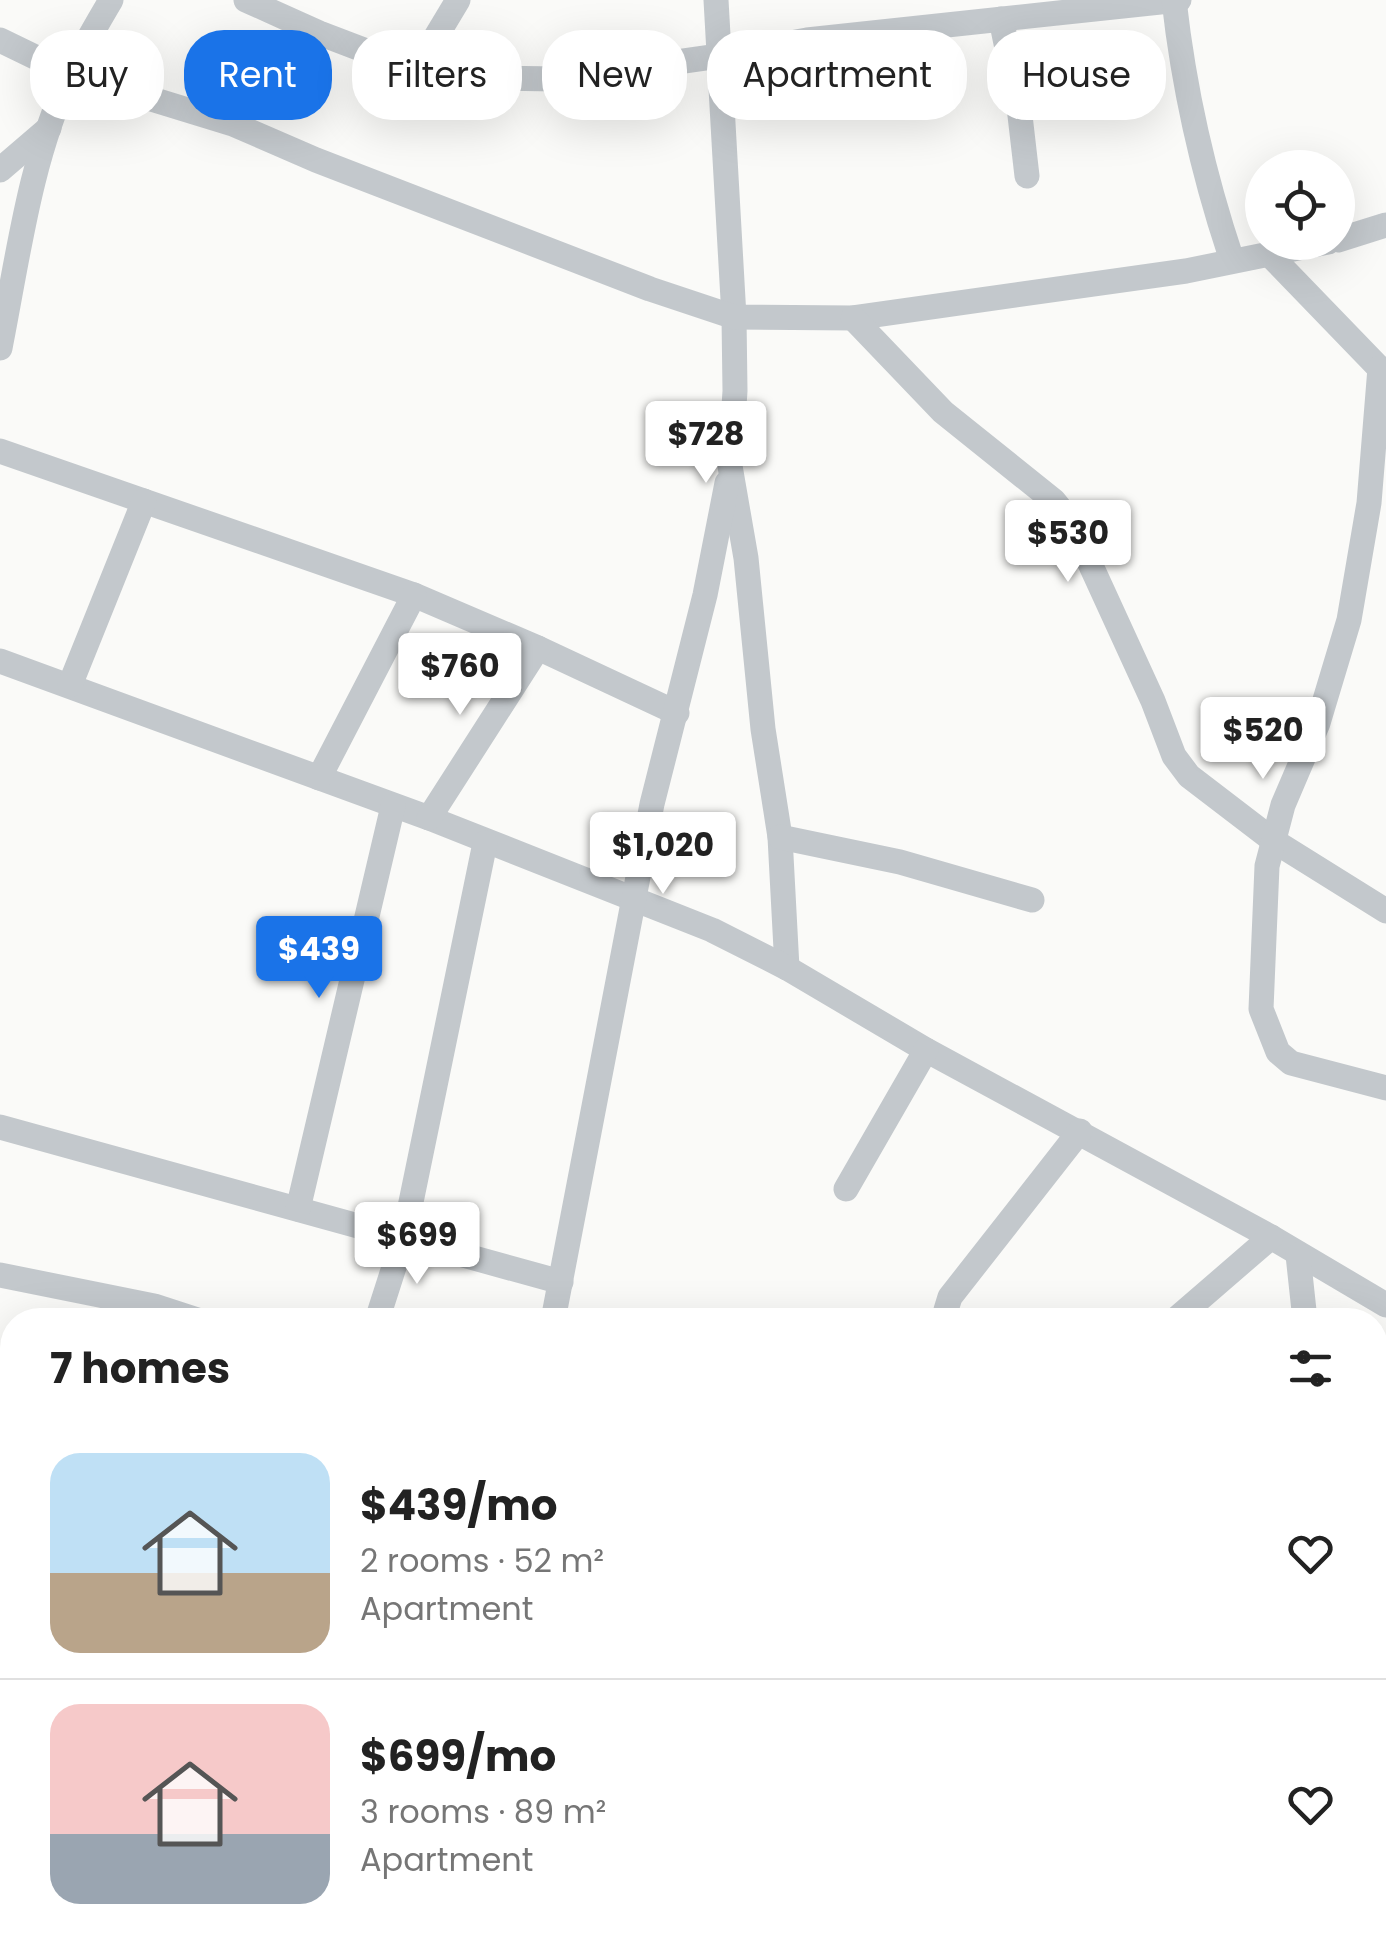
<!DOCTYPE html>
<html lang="en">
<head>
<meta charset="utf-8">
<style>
  body { margin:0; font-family:Poppins,sans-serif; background:#f2f2f2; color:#222; height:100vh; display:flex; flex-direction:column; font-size:38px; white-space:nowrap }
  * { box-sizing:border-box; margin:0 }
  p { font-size:32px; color:#767676 }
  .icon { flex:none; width:55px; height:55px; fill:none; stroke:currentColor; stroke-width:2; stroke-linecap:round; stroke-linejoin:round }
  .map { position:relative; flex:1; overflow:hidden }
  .side { position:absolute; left:0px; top:1308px; width:1388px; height:642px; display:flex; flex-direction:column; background:#fff; border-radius:40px 40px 0 0; box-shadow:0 10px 40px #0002 }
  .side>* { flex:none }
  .hud { position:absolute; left:30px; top:30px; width:1328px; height:90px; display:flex; gap:20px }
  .tools { position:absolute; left:1245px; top:150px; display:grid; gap:20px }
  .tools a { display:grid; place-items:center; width:110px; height:110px; border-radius:50%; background:#fff; box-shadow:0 10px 40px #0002; font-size:50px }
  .price { position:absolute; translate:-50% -85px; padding:0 22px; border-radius:10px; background:#fff; color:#222; font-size:32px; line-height:65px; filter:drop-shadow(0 2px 5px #0008) }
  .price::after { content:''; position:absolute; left:50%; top:60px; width:30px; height:22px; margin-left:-15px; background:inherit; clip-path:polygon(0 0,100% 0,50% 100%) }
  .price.on { background:#1a73e8; color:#fff }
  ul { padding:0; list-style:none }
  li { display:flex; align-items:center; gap:30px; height:250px; padding:0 50px }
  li+li { border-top:2px solid #e0e0e0 }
  li span { display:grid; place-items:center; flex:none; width:280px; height:200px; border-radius:30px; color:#555 }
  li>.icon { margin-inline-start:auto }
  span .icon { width:120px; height:120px; fill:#fffc; stroke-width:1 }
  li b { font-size:42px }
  h2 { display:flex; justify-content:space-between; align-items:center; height:120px; padding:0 50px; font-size:42px }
  .pill { padding:0 35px; border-radius:40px; background:#fff; box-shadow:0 10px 40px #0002; font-size:35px; line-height:90px }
  .pill.on { background:#1a73e8; color:#fff }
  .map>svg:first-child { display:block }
  .building { fill:#aab3b9; stroke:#777d82; stroke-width:2.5 }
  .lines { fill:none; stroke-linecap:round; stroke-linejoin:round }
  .minor { stroke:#c3c8cc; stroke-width:25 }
</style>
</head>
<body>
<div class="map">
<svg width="1386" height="1948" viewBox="0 0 1386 1948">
  <rect width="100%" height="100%" fill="#fafaf8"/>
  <!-- building -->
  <path class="building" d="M0,1927L12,1930V1938H54L109,1948H0Z"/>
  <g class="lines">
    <!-- minor -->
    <g class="minor">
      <path d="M246,0L319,33L416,70L488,78L557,79L719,56L807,40L1179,0"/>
      <path d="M716,0L734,317L735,391L730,466L746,558L763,729L780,837L787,968"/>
      <path d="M1174,0C1184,90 1203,174 1232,260"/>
      <path d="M1001,19L1019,107L1027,176"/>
      <path d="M0,40L70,74L233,124L316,160L650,289L734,317L853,318L1186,271L1328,242"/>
      <path d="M416,70L458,0"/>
      <path d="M0,170L49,128"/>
      <path d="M1338,240L1386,225"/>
      <path d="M1270,255L1386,375"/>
      <path d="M853,318L943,412L1054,501L1071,522L1153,701L1174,756L1189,776L1274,841L1386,911"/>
      <path d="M0,348C18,257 30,159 70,74C82,49 97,24 111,0"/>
      <path d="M1380,368L1369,503L1349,620L1318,723L1283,805L1267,866L1261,1009L1278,1052L1291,1063L1386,1088"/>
      <path d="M0,451L414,595L538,648L677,713"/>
      <path d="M0,661L429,818L712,930L787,968L926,1050L1271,1237L1386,1305"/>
      <path d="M70,685L144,501"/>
      <path d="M319,778L414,595"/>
      <path d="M429,818L538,648"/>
      <path d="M780,837L900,862L1032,900"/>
      <path d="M0,1127L561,1282"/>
      <path d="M846,1189L926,1050"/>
      <path d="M298,1209L393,806"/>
      <path d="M1298,1255L1305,1320"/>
      <path d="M0,1275L154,1306L197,1320"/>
      <path d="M377,1320L404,1236L485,843"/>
      <path d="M553,1320L652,804L705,595L727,483"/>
      <path d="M949,1320L946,1310L950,1297L1080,1131"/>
      <path d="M1175,1320L1271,1237"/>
      <path d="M0,1480L12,1481"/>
      <path d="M1375,1534L1386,1523"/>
      <path d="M0,1660L12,1663"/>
      <path d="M1375,1766L1386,1772"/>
      <path d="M0,1896L12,1899"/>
      <path d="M1375,1924L1386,1925"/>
      <path d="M213,1938L271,1948"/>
      <path d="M424,1948L427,1938"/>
      <path d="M975,1948L984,1938"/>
    </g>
  </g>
</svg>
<div class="tools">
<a><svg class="icon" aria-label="locate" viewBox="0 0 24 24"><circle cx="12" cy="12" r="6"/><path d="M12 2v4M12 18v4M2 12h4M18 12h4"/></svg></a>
</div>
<b class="price" style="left:706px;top:486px">$728</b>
<b class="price" style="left:1068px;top:585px">$530</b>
<b class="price" style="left:460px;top:718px">$760</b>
<b class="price" style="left:1263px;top:782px">$520</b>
<b class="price" style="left:663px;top:897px">$1,020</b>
<b class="price on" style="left:319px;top:1001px">$439</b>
<b class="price" style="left:417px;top:1287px">$699</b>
<div class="hud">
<a class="pill">Buy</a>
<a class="pill on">Rent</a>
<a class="pill">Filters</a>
<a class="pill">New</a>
<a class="pill">Apartment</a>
<a class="pill">House</a>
</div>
<section class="side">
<h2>7 homes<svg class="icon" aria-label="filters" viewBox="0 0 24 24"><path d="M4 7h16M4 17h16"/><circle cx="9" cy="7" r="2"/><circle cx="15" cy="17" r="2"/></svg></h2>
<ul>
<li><span style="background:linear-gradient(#bfe0f5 60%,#b9a48a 0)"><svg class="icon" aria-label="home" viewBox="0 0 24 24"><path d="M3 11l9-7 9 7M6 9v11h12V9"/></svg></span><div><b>$439/mo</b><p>2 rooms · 52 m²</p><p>Apartment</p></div><svg class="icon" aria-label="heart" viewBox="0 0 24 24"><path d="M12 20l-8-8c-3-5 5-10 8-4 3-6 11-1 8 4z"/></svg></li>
<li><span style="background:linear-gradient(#f6c9c9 65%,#9aa5b1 0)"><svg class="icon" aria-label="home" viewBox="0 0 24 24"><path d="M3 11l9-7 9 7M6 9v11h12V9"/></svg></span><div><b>$699/mo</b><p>3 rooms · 89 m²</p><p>Apartment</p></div><svg class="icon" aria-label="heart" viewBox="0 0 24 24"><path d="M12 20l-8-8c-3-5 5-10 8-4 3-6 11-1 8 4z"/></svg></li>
</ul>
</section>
</div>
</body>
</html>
